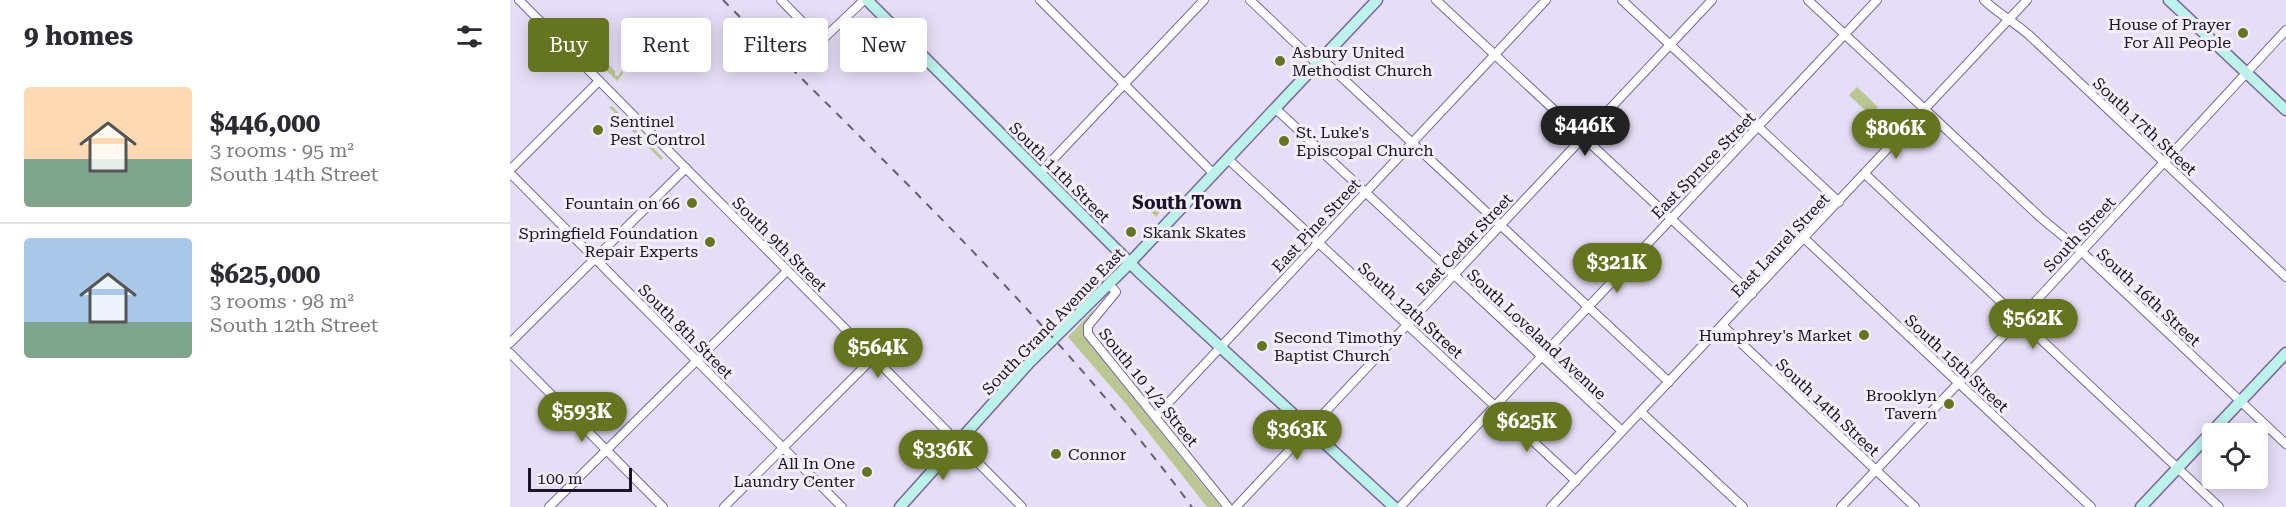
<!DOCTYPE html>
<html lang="en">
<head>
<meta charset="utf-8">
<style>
  body { margin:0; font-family:"Roboto Serif",serif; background:#f2f2f3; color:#2b2b33; height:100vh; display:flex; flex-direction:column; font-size:22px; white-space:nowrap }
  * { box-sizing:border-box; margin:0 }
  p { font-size:20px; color:#7c7c81 }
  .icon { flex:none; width:33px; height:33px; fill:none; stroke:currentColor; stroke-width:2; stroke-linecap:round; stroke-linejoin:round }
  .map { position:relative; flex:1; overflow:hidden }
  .details { display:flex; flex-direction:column; background:#fff; width:510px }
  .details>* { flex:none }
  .hud { position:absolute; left:18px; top:18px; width:570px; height:54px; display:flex; gap:12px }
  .fabs { position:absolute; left:1692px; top:423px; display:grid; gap:12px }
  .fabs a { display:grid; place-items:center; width:66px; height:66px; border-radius:6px; background:#fff; box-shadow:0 3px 15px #0003; font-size:30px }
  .scale { position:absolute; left:18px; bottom:15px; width:104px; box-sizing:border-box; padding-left:6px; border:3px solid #1b1329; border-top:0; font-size:16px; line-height:21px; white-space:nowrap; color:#1b1329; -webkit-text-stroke:4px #f1eefa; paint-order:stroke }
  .price { position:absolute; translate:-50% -51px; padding:0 14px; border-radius:21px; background:#647421; color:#fff; font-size:20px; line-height:39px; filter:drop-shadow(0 2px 3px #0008) }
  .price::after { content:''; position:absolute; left:50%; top:36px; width:18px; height:14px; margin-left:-9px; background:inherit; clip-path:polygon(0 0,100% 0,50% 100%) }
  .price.active { background:#222; color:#fff }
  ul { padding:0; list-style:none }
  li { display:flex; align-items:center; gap:18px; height:150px; padding:0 24px }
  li+li { border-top:2px solid #e1e1e2 }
  li span { display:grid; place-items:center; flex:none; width:168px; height:120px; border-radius:6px; color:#555 }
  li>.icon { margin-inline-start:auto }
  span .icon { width:72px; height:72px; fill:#fffc; stroke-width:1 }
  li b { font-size:26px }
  h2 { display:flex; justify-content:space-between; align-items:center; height:72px; padding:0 24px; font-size:26px }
  .tag { padding:0 21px; border-radius:6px; background:#fff; box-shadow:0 3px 15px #0003; font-size:21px; line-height:54px }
  .tag.active { background:#647421; color:#fff }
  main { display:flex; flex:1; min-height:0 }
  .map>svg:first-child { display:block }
  .green { fill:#bac792 }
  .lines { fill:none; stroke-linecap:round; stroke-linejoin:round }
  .street-casing { stroke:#79659c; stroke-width:10 }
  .secondary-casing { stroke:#79659c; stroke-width:13 }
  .street { stroke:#fff; stroke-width:8 }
  .secondary { stroke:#bcf2ea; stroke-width:10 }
  .rail { stroke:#645c74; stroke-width:2; stroke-dasharray:8 8; stroke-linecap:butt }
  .poi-dot { fill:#647421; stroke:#f1eefa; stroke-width:2 }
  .labels { text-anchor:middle; stroke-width:6; stroke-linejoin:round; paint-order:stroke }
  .poi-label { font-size:16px; fill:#1b1329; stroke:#f1eefa; text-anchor:end }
  .street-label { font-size:16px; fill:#1b1329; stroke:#f1eefa }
  .neighbourhood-label { font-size:18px; font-weight:bold; fill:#1b1329; stroke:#f1eefa }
</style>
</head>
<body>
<main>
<section class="details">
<h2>9 homes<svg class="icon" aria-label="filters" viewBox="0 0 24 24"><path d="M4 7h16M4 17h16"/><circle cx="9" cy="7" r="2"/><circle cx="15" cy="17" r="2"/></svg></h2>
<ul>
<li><span style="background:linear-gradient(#ffd9b3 60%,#7fa58c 0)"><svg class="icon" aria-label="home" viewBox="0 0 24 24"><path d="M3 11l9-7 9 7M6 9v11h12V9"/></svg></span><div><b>$446,000</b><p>3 rooms · 95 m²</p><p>South 14th Street</p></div></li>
<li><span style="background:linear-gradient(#a9c7e8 70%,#7fa58c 0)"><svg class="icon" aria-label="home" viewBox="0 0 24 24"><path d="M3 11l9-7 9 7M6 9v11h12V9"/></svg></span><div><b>$625,000</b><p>3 rooms · 98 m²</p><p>South 12th Street</p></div></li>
</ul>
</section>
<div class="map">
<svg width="1776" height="507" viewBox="0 0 1776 507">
  <rect width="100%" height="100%" fill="#e6def7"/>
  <!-- green -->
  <g class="green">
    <path d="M81,43L86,48L84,51L105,71V75L108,76L112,70L113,74L107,81L81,55L83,52L77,46Z"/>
    <path d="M1347,87L1368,107L1360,115L1339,95Z"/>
    <path d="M102,106L153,158L151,160L99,107Z"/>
    <path d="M635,195L651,211L646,217L630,200Z"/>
    <path d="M584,309L573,331L575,338L711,507H697L616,404L558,337Z"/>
  </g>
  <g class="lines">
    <!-- street casing -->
    <g class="street-casing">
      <g id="street">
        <path d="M9,0L512,507"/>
        <path d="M271,0L311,41L354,0"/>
        <path d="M530,0L704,174"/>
        <path d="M740,0L802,59H812L1159,382"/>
        <path d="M926,0L1242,294"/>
        <path d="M1112,0L1329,202"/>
        <path d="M1298,0L1531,218L1571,251L1776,444"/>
        <path d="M1474,0C1489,14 1504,22 1519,35L1776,277"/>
        <path d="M766,109L1112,431"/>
        <path d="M718,159L1066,481"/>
        <path d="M0,170L89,81"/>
        <path d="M0,173L332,507"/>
        <path d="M530,173L694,0"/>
        <path d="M1355,174L1709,507"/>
        <path d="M1295,239L1581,507"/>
        <path d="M599,284L606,292L578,326V334L718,507"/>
        <path d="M1213,326L1405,507"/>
        <path d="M0,343L176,168"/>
        <path d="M0,353L153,507"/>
        <path d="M1131,412L1233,507"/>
        <path d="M646,416L1036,0"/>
        <path d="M39,507L277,271"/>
        <path d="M214,507L364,357"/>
        <path d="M726,507L1202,0"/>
        <path d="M890,507L1367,0"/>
        <path d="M1041,507L1517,0"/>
        <path d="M1331,507L1513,315L1776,30"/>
      </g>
    </g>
    <!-- secondary casing -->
    <g class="secondary-casing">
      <g id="secondary">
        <path d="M357,0L630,273L884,507"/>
        <path d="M1659,0L1776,110"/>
        <path d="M390,507L519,363L613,270L867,0"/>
        <path d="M1631,507L1776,353"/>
      </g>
    </g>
    <!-- street -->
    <use href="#street" class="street"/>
    <!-- secondary -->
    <use href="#secondary" class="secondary"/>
    <!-- rail -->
    <path class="rail" d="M213,0C375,163 545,322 682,507"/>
  </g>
  <!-- markers -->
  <g class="poi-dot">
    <circle cx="1733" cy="33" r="6"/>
    <circle cx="770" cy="61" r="6"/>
    <circle cx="88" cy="130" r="6"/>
    <circle cx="774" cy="141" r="6"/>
    <circle cx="182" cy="203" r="6"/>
    <circle cx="621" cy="232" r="6"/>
    <circle cx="200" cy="242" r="6"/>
    <circle cx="1354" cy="335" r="6"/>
    <circle cx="752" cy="346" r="6"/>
    <circle cx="1439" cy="404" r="6"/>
    <circle cx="546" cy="454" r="6"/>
    <circle cx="357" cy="472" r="6"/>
  </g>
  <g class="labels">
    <!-- poi labels -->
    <g class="poi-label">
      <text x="1721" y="30">House of Prayer<tspan x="1721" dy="18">For All People</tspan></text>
      <text x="782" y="58" text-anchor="start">Asbury United<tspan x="782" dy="18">Methodist Church</tspan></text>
      <text x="100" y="127" text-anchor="start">Sentinel<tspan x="100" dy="18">Pest Control</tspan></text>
      <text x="786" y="138" text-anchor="start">St. Luke's<tspan x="786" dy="18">Episcopal Church</tspan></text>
      <text x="170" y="209">Fountain on 66</text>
      <text x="633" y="238" text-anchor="start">Skank Skates</text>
      <text x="188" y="239">Springfield Foundation<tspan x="188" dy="18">Repair Experts</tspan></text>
      <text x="1342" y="341">Humphrey's Market</text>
      <text x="764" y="343" text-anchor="start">Second Timothy<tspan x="764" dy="18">Baptist Church</tspan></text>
      <text x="1427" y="401">Brooklyn<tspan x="1427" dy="18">Tavern</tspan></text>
      <text x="558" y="460" text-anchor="start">Connor</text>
      <text x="345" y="469">All In One<tspan x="345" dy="18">Laundry Center</tspan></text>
    </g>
    <!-- street labels -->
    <g class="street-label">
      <text transform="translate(1635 126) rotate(43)" y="6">South 17th Street</text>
      <text transform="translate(1193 165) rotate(-46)" y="6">East Spruce Street</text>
      <text transform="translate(550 172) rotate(45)" y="6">South 11th Street</text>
      <text transform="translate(806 225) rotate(-47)" y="6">East Pine Street</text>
      <text transform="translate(1569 234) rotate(-47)" y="6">South Street</text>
      <text transform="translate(270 244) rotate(45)" y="6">South 9th Street</text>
      <text transform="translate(954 244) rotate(-47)" y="6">East Cedar Street</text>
      <text transform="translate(1270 245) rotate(-47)" y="6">East Laurel Street</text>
      <text transform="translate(1639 297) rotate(43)" y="6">South 16th Street</text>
      <text transform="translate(901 310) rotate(42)" y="6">South 12th Street</text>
      <text transform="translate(543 321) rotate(-46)" y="6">South Grand Avenue East</text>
      <text transform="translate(176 331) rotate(45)" y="6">South 8th Street</text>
      <text transform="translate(1027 334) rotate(43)" y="6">South Loveland Avenue</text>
      <text transform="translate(1447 363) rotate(43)" y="6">South 15th Street</text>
      <text transform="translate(639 387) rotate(51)" y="6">South 10 1/2 Street</text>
      <text transform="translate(1318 407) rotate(43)" y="6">South 14th Street</text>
    </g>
    <!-- neighbourhood labels -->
    <g class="neighbourhood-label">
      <text x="677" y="209">South Town</text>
    </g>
  </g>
</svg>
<div class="fabs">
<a><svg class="icon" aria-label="locate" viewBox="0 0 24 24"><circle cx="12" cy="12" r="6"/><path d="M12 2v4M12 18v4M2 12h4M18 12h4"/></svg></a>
</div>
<div class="scale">100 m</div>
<b class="price active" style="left:1075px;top:157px">$446K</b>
<b class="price" style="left:1386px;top:160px">$806K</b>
<b class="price" style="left:1107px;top:294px">$321K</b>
<b class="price" style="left:1523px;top:350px">$562K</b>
<b class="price" style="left:368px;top:379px">$564K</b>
<b class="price" style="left:72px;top:443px">$593K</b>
<b class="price" style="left:1017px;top:453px">$625K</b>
<b class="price" style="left:787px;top:461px">$363K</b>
<b class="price" style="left:433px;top:481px">$336K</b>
<div class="hud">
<a class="tag active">Buy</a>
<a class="tag">Rent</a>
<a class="tag">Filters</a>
<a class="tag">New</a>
</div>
</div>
</main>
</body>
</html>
